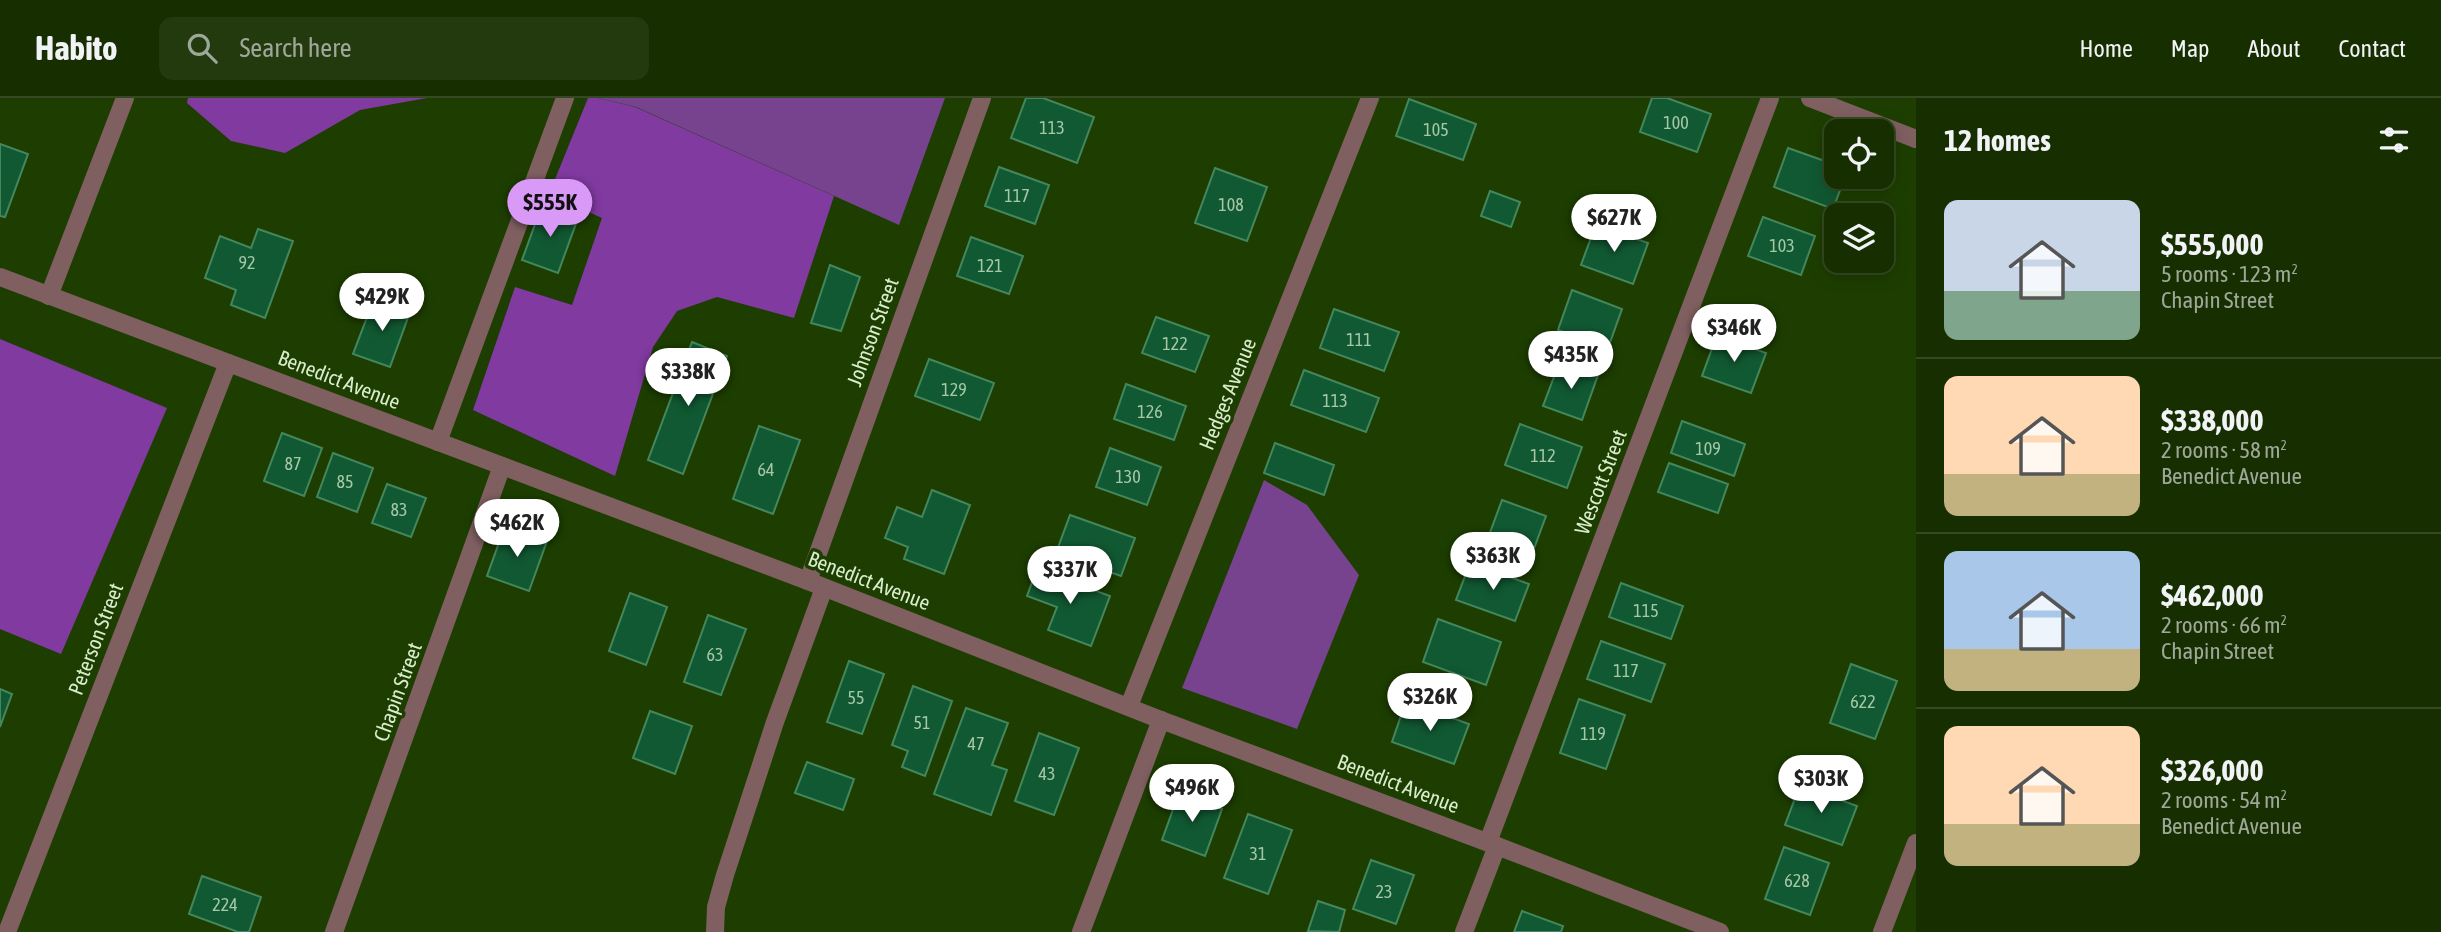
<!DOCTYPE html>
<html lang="en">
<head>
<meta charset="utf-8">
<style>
  body { margin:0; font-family:"Asap Condensed",sans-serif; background:#233a0f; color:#f1f3f6; height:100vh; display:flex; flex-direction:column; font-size:26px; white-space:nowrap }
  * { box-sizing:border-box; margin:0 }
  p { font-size:23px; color:#9ea899 }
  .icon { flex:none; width:38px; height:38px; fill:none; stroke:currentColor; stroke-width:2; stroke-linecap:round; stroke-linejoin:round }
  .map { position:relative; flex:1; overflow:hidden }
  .sheet { display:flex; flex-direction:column; background:#162e00; width:525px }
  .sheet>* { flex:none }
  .buttons { position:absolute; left:1824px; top:21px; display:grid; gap:14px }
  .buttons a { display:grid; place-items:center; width:70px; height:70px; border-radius:14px; background:#162e00; box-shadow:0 4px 18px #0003,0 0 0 2px #354a22; font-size:35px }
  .price { position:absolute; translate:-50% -60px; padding:0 16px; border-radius:24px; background:#fff; color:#222; font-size:23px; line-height:46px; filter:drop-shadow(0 2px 4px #0008) }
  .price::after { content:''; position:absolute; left:50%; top:42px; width:21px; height:16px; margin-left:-10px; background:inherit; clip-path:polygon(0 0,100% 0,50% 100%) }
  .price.current { background:#d99af7; color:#111 }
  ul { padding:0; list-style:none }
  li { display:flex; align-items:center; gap:21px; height:175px; padding:0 28px }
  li+li { border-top:2px solid #354a22 }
  li span { display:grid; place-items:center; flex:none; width:196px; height:140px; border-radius:14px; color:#555 }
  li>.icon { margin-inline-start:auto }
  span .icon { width:84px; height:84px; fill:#fffc; stroke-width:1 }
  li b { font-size:30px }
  h2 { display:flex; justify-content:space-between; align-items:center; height:84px; padding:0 28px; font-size:30px }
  header { display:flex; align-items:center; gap:42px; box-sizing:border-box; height:98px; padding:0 35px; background:#162e00; border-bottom:2px solid #354a22 }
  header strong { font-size:33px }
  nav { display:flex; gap:38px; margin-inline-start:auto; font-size:24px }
  .search { width:490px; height:63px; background:#233a0f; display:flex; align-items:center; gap:18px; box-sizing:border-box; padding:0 24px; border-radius:14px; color:#9ea899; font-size:26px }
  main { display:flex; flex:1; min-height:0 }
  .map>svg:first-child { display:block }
  .green { fill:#77438f }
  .forest { fill:#813aa0 }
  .building { fill:#115932; stroke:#45875d; stroke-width:2 }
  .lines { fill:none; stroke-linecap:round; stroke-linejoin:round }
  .minor { stroke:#805f61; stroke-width:18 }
  .labels { text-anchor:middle; stroke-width:7; stroke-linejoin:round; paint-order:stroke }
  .number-label { font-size:18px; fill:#a7c8a6 }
  .street-label { font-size:21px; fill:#d9edcd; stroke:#1d3e00 }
</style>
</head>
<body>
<header>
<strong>Habito</strong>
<div class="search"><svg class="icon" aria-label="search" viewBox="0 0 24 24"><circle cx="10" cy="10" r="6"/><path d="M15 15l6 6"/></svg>Search here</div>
<nav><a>Home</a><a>Map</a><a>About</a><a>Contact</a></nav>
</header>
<main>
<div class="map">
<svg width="1916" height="834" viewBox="0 0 1916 834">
  <rect width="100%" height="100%" fill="#1d3e00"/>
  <!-- green -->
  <g class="green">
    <path d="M598,0H945L899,127L636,9Z"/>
    <path d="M1264,382L1307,407L1359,477L1297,631L1182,590Z"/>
  </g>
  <!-- forest -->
  <g class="forest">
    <path d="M188,0H427L360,12L285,55L231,43L187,5Z"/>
    <path d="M588,0H598L635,9L834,98L794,220L717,199L677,213L653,249L615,378L473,312L515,189L572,207L602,120L549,96Z"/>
    <path d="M0,241L167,310L61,556L0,531Z"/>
  </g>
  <!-- building -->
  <g class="building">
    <path d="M1026,0H1043L1094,19L1077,65L1011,40Z"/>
    <path d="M1652,0H1667L1711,16L1697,54L1640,34Z"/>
    <path d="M1409,1L1476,26L1463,62L1396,38Z"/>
    <path d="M0,46L28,56L5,119L0,118Z"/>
    <path d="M1788,50L1836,67V79H1845L1833,111L1774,89Z"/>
    <path d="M999,69L1049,87L1035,126L985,108Z"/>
    <path d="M1215,70L1267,89L1247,143L1195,125Z"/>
    <path d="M1490,93L1520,104L1511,129L1481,118Z"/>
    <path d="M542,107L578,120L558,175L522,162Z"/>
    <path d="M1763,119L1815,138L1801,177L1748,158Z"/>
    <path d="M1596,126L1648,145L1633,186L1581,167Z"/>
    <path d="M258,131L293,143L265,220L231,207L236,192L205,180L220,138L251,150Z"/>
    <path d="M971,139L1023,158L1009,196L957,178Z"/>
    <path d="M830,167L860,179L841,233L811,225Z"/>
    <path d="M1572,192L1622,211L1608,250L1558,232Z"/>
    <path d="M374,201L410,214L390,269L353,256Z"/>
    <path d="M1334,211L1399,234L1384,273L1320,250Z"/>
    <path d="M1156,219L1209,238L1195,274L1142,255Z"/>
    <path d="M1717,237L1766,255L1751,295L1702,278Z"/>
    <path d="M692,244L727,258L683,376L648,362Z"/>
    <path d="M929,261L994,285L980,322L915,298Z"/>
    <path d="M1560,263L1598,277L1582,322L1543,308Z"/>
    <path d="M1304,272L1379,300L1366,334L1291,307Z"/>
    <path d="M1126,286L1186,308L1174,342L1114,321Z"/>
    <path d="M1682,323L1745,346L1734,378L1671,355Z"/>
    <path d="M1520,326L1582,349L1567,390L1505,367Z"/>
    <path d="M759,328L800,342L773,416L733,401Z"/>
    <path d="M282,335L322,350L304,398L264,383Z"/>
    <path d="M1275,345L1334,367L1324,397L1264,375Z"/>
    <path d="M1110,350L1161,369L1147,407L1096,389Z"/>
    <path d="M333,355L373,370L357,414L317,399Z"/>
    <path d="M1669,365L1728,386L1718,415L1658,394Z"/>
    <path d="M387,386L426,400L411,439L372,425Z"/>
    <path d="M932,392L970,407L944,476L904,461L908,449L885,440L897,409L922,419Z"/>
    <path d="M1502,402L1546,418L1532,456L1488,440Z"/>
    <path d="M1070,417L1135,440L1121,478L1056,455Z"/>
    <path d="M505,428L547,443L529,493L487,478Z"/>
    <path d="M1470,465L1529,486L1515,523L1456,502Z"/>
    <path d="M1037,471L1110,498L1091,548L1048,532L1057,509L1027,498Z"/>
    <path d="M1621,485L1683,508L1671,541L1609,519Z"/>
    <path d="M630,495L667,509L646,567L609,553Z"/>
    <path d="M708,517L746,531L721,597L684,584Z"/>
    <path d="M1438,521L1501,544L1486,587L1423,564Z"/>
    <path d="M1601,543L1665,566L1651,604L1587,581Z"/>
    <path d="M849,563L884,576L862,636L827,624Z"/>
    <path d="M1851,566L1897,583L1875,641L1830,625Z"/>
    <path d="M913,588L952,603L925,678L902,669L908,653L892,647Z"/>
    <path d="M0,591L12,596L0,629Z"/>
    <path d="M1579,601L1625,617L1606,671L1560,655Z"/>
    <path d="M1406,603L1469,626L1454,666L1392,644Z"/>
    <path d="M966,610L1008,625L992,667L1007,672L991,717L934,696Z"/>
    <path d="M650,613L692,628L675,676L633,660Z"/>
    <path d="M1039,635L1079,650L1054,717L1015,703Z"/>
    <path d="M807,664L854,681L843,712L795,695Z"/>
    <path d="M1800,687L1857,708L1842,747L1785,727Z"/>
    <path d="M1179,695L1222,711L1205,758L1162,742Z"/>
    <path d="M1248,716L1292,732L1268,796L1224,780Z"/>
    <path d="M1784,749L1829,765L1810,817L1765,801Z"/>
    <path d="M1371,762L1414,777L1396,826L1353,811Z"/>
    <path d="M202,778L261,799L249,834H238L189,816Z"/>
    <path d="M1318,803L1345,812L1339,834L1308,833Z"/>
    <path d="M1522,813L1563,828L1561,834H1514Z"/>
  </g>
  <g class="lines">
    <!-- minor -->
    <g class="minor">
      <path d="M1810,0L1916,41"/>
      <path d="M0,179L808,483L1161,622L1497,748L1720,834"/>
      <path d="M49,198L125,0"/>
      <path d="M438,344L565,0"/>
      <path d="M808,483L982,0"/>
      <path d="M1129,608L1370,0"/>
      <path d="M1488,744L1770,0"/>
      <path d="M7,834L228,265"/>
      <path d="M334,834L502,368"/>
      <path d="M715,834L716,809L725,777L775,624L824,490"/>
      <path d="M1081,834L1161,622"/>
      <path d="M1464,834L1497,748"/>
      <path d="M1882,834L1916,745"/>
    </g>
  </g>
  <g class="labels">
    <!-- number labels -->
    <g class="number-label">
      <text x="1676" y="31">100</text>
      <text x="1052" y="36">113</text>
      <text x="1436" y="38">105</text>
      <text x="1017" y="104">117</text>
      <text x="1231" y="113">108</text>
      <text x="1782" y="154">103</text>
      <text x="247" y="171">92</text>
      <text x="990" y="174">121</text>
      <text x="1359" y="248">111</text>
      <text x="1175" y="252">122</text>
      <text x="954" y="298">129</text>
      <text x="1335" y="309">113</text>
      <text x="1150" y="320">126</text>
      <text x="1708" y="357">109</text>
      <text x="1543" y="364">112</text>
      <text x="293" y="372">87</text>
      <text x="766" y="378">64</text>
      <text x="1128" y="385">130</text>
      <text x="345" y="390">85</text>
      <text x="399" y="418">83</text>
      <text x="1646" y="519">115</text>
      <text x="715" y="563">63</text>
      <text x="1626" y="579">117</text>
      <text x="856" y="606">55</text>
      <text x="1863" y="610">622</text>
      <text x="922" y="631">51</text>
      <text x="1593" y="642">119</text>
      <text x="976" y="652">47</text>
      <text x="1047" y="682">43</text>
      <text x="1258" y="762">31</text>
      <text x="1797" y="789">628</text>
      <text x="1384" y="800">23</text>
      <text x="225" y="813">224</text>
    </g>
    <!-- street labels -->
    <g class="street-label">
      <text transform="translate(873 234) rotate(-70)" y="7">Johnson Street</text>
      <text transform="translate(339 282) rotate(21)" y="7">Benedict Avenue</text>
      <text transform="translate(1228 296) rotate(-68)" y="7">Hedges Avenue</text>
      <text transform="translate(1601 384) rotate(-69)" y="7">Wescott Street</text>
      <text transform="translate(869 483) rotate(21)" y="7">Benedict Avenue</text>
      <text transform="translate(96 541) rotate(-69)" y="7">Peterson Street</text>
      <text transform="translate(398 594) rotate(-70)" y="7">Chapin Street</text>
      <text transform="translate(1398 686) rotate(21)" y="7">Benedict Avenue</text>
    </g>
  </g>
</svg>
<div class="buttons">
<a><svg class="icon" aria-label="locate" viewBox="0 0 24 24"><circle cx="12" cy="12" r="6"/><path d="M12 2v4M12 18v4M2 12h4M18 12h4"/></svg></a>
<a><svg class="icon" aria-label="layers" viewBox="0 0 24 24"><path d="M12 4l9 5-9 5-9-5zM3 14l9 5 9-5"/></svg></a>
</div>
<b class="price current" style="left:550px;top:141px">$555K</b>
<b class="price" style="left:1614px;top:156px">$627K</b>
<b class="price" style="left:382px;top:235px">$429K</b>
<b class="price" style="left:1734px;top:266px">$346K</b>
<b class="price" style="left:1571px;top:293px">$435K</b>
<b class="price" style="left:688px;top:310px">$338K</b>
<b class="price" style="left:517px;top:461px">$462K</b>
<b class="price" style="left:1493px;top:494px">$363K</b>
<b class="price" style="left:1070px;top:508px">$337K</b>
<b class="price" style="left:1430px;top:635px">$326K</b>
<b class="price" style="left:1821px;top:717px">$303K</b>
<b class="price" style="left:1192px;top:726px">$496K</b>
</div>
<section class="sheet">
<h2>12 homes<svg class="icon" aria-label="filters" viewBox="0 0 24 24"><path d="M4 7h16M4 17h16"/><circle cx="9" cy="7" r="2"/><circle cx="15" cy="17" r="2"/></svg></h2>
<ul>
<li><span style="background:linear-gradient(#c9d6e8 65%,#7fa58c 0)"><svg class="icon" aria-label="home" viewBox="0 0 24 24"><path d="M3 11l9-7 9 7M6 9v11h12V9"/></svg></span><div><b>$555,000</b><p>5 rooms · 123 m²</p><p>Chapin Street</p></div></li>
<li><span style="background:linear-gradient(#ffd9b3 70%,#c2b280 0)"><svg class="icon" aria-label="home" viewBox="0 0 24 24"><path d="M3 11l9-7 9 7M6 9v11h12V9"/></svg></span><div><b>$338,000</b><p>2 rooms · 58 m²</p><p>Benedict Avenue</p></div></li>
<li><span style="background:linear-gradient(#a9c7e8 70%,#c2b280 0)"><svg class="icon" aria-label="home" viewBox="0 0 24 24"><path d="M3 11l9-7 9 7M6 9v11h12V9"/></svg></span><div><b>$462,000</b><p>2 rooms · 66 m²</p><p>Chapin Street</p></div></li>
<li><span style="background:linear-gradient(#ffd9b3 70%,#c2b280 0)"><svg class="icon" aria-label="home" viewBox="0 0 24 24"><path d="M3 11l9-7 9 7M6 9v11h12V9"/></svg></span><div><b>$326,000</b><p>2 rooms · 54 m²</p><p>Benedict Avenue</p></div></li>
</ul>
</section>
</main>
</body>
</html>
